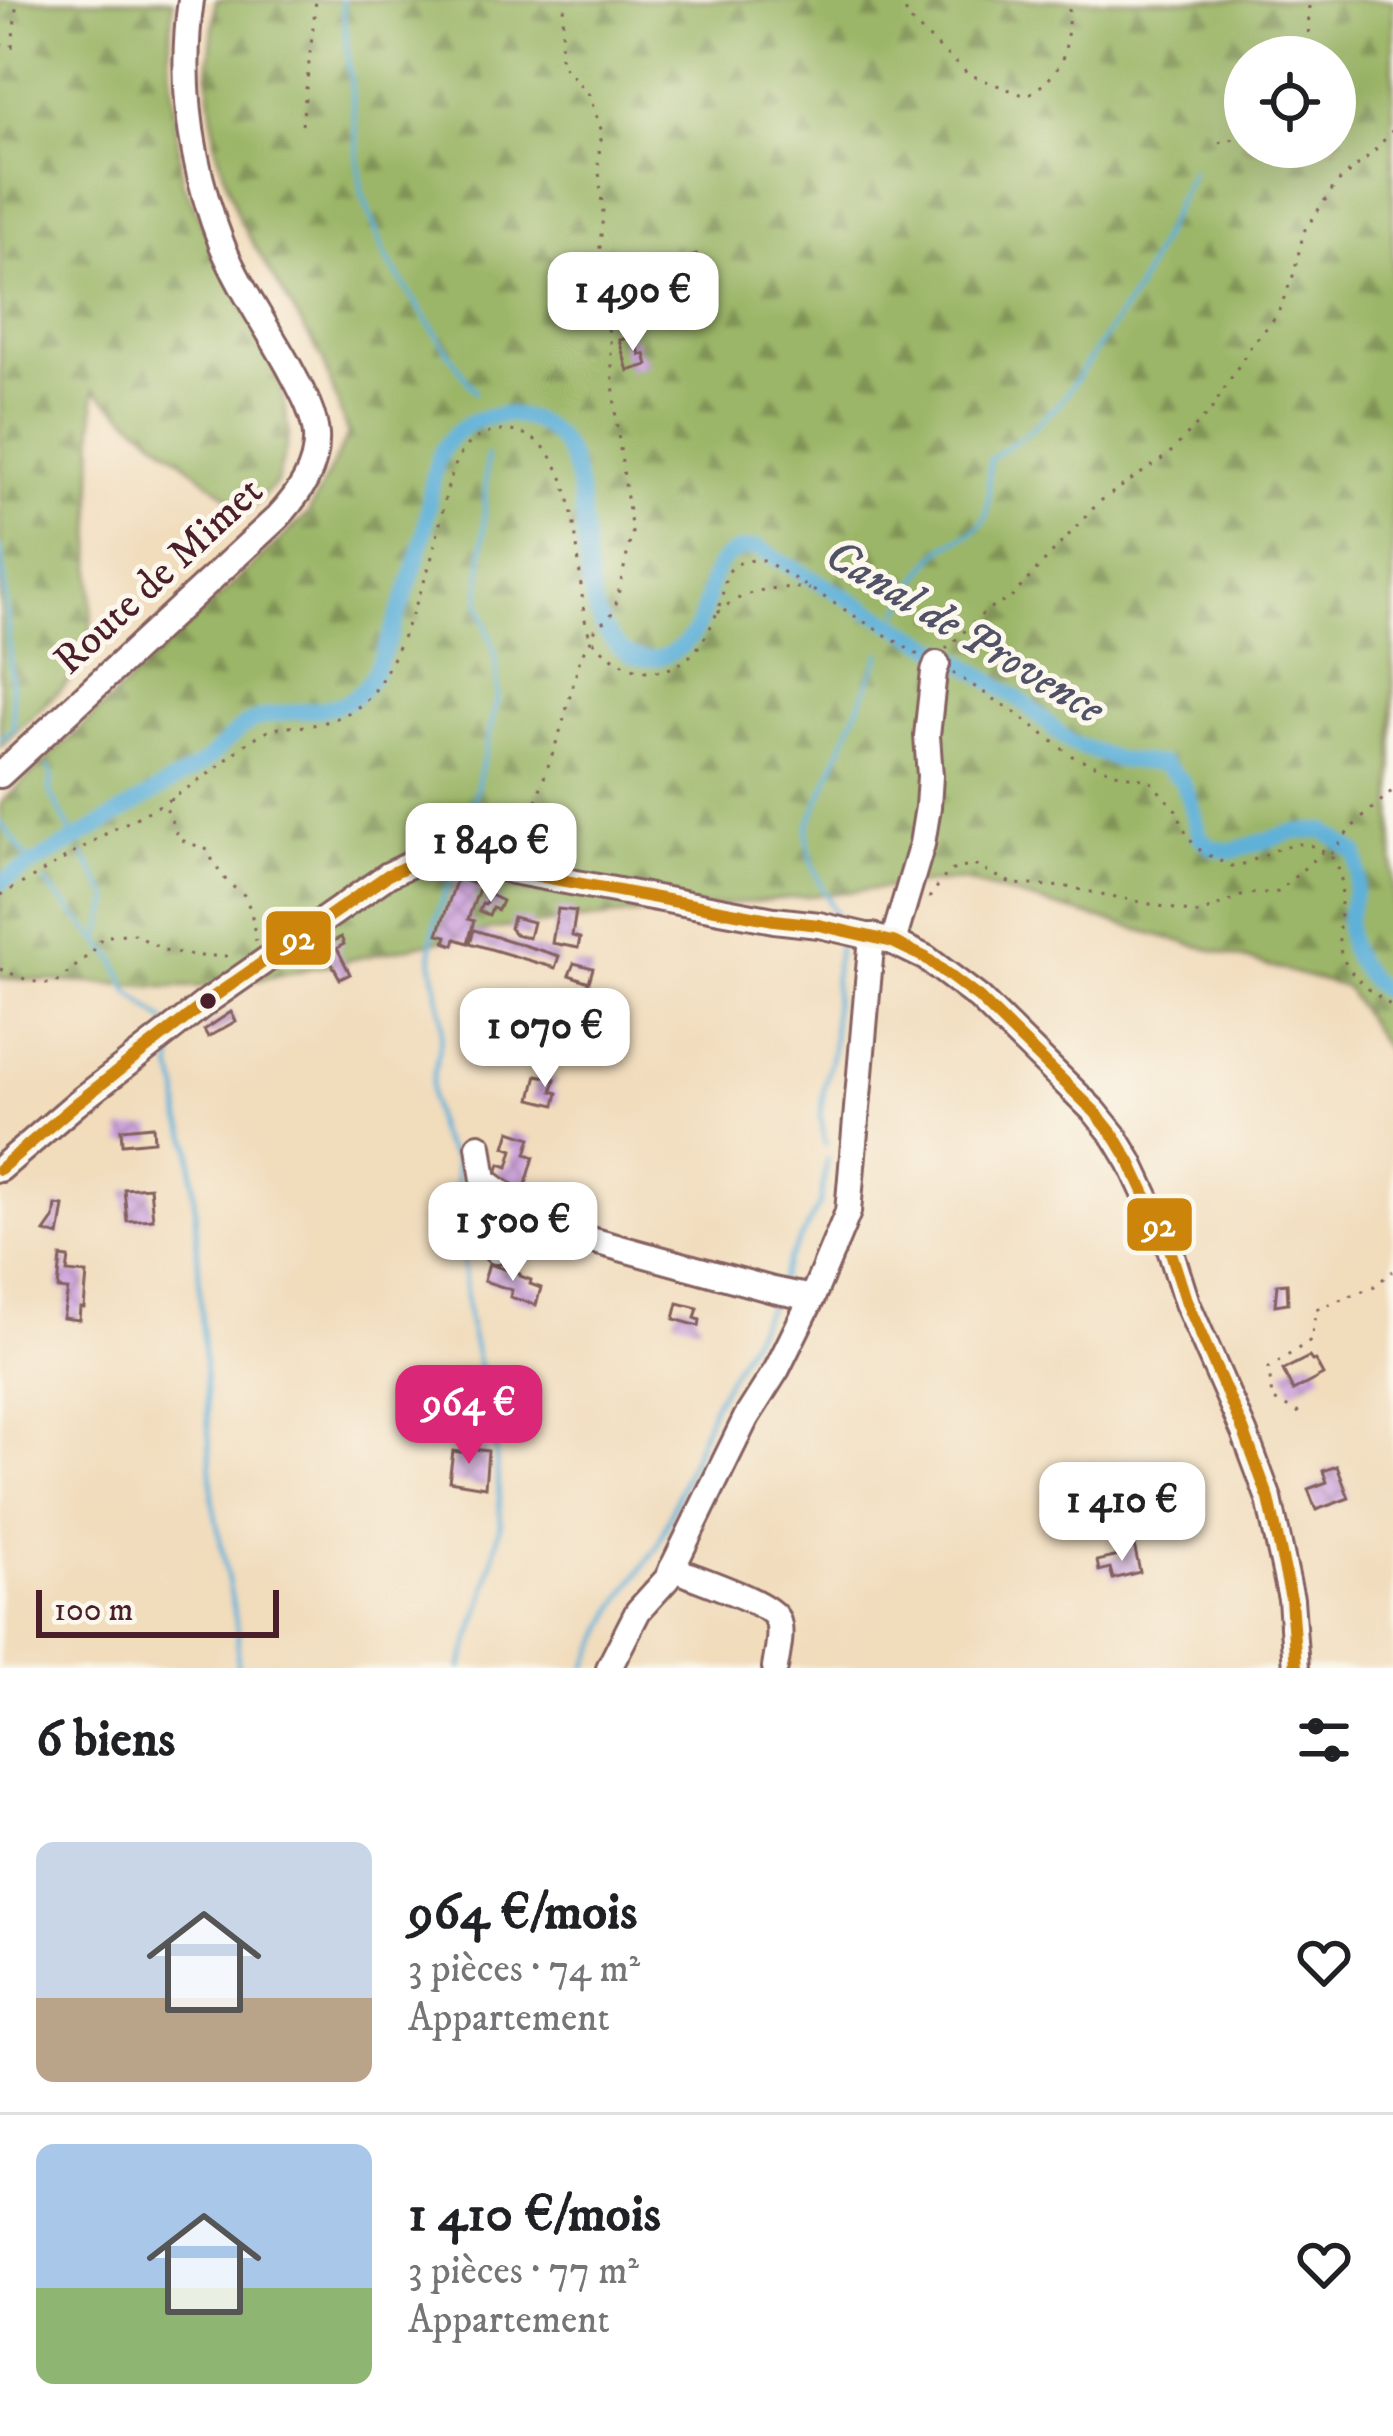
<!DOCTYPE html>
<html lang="fr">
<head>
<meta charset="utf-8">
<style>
  body { margin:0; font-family:"IM FELL DW Pica",serif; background:#f2f2f2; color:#202124; height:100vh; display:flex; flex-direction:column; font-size:45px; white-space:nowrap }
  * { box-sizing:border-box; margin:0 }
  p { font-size:39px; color:#757577 }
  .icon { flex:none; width:66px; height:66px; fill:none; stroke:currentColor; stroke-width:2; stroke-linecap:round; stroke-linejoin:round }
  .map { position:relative; height:1668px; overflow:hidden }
  .drawer { display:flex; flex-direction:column; background:#fff; flex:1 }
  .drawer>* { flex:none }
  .fabs { position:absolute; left:1224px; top:36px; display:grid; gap:24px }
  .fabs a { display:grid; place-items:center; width:132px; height:132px; border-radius:50%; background:#fff; box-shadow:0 12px 48px #0002; font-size:60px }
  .scale { position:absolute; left:36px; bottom:30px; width:243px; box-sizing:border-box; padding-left:12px; border:6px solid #4a1f2b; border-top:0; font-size:33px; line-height:42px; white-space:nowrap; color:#4a1f2b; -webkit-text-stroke:9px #fbf7ec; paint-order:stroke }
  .price { position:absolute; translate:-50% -102px; padding:0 27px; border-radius:24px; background:#fff; color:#222; font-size:39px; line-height:78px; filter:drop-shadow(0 3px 6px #0008) }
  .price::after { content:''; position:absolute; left:50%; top:72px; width:36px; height:27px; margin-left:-18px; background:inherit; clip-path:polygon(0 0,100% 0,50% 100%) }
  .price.on { background:#db2777; color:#fff }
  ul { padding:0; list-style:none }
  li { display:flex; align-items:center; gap:36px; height:300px; padding:0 36px }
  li+li { border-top:3px solid #e0e0e0 }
  li span { display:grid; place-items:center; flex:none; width:336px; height:240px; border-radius:18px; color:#555 }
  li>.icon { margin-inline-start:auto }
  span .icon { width:144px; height:144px; fill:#fffc; stroke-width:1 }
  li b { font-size:51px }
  h2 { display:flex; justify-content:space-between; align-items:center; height:144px; padding:0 36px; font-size:51px }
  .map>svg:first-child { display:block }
  .forest { fill:url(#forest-firs); stroke:#726a4a; stroke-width:3; fill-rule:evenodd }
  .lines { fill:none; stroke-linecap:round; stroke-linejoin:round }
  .stream { stroke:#5eb1d9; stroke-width:4.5 }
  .canal { stroke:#5eb1d9; stroke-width:16 }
  .building { fill:url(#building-cross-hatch) }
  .minor-casing { stroke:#84615e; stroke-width:30 }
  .path { stroke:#84615e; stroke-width:3; stroke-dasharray:3 9; stroke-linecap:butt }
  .minor { stroke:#fff; stroke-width:24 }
  .bus-1-casing { stroke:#fbf7ec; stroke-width:21 }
  .bus-1 { stroke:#cc840b; stroke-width:12 }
  .bus-dot { fill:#4a1f2b; stroke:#fbf7ec; stroke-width:4.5 }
  .labels { text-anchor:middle; stroke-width:10; stroke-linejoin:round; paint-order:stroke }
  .street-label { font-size:42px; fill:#4a1f2b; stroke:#fbf7ec }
  .water-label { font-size:45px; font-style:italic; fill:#515268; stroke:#fbf7ec }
  .line-badge { stroke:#fbf7ec; stroke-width:4.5 }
  .badge-label { font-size:33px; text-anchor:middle; font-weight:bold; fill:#fff }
</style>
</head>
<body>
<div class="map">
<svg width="1393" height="1668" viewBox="0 0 1393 1668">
  <defs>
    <pattern id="forest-firs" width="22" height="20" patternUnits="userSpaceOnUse" patternTransform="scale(3)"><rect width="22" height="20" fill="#9bb668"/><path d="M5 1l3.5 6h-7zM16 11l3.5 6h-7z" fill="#809356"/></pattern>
    <pattern id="building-cross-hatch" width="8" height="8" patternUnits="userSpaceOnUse" patternTransform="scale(3)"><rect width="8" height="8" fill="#cfa6dd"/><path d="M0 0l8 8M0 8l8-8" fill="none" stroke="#aa87b3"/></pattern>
  </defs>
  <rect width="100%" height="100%" fill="#fbf7ec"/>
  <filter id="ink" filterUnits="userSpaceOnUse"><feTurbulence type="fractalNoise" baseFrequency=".00833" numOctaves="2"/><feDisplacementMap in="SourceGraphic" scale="24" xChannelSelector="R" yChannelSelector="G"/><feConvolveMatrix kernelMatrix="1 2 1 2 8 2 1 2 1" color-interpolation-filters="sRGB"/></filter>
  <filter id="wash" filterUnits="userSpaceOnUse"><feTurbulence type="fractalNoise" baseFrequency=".004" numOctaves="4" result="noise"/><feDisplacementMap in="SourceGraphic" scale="48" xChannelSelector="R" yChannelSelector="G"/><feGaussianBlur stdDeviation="2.7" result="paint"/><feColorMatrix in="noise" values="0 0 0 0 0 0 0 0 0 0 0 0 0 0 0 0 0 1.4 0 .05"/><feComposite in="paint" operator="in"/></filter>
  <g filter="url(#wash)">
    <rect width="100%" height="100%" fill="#f1dcbc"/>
    <!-- forest -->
    <g class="forest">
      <path d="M0,0H173L169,54L182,181L281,385L289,435L277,482L247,512L94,390L91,660L0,747Z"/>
      <path d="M216,0H1393V1060L1345,987L960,880L494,929L228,986L168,987L0,978V804L308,514L348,435L323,360L239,220L216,147L208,74ZM1245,57H1335V147H1245Z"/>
    </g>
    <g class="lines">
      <!-- stream -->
      <g class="stream">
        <path d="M342,0L362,193L387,259L475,392"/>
        <path d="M0,548L4,573L14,727L0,740"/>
        <path d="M900,613C911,589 922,569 941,550C955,538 979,534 986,516C991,501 987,476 990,459L1026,434L1060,403L1136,291L1192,171"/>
        <path d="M49,767L52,777L50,792L77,844"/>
        <path d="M0,822L35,868"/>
        <path d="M463,846L498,696L496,658L480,603L487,456"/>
        <path d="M84,856L110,899L99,942"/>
        <path d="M458,861C445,894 429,925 432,961C435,983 442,1004 442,1026C442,1049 432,1070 431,1092C431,1103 435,1118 437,1129C440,1143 450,1148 455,1161L468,1318L494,1432L501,1522L484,1597L461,1668"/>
        <path d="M45,882L115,959L129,992L165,1021"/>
        <path d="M838,920C825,890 805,860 808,827L881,653"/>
        <path d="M174,1039L172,1068L179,1090L181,1120L191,1146L213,1503L238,1632L237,1668"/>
        <path d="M825,1144L821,1117L823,1093L833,1051L835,967L841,939"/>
        <path d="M780,1280L788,1260L820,1204L827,1159"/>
        <path d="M586,1668L616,1606L658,1545L714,1404L773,1299"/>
      </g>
      <!-- canal -->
      <path class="canal" d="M0,883C53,853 106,823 157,791C172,782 189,773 203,763C223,748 236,726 260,718C293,706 337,718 363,689C383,667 415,569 423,538C435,482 427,422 503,415C515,414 527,418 538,423C607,458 565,583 611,639C621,651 633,660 650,659C662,659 673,653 682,646C722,613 692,550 758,548L957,659L1024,703L1071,743L1118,760L1163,764L1181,780L1189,797L1200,837L1213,848L1232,851L1293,832L1325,831L1356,853C1363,885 1352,890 1348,919C1344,954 1366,980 1393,998"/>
    </g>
    <g id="blocks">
      <!-- building -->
      <g class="building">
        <path d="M697,255L699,263L707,261L710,274L687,281L683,266L688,264L687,258Z"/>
        <path d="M635,336L640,355L645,354L648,365L628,371L619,340Z"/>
        <path d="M457,878L480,886L468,919L474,921L468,943L456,939L454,945L445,942L447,936L438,934Z"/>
        <path d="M490,895L502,901L498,910L492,908L489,915L479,911L482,904L485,905Z"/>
        <path d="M558,909L576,911L572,936L580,938L578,948L552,943Z"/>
        <path d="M513,917L533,922L529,938L515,934L510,928Z"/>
        <path d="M474,930L559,956L555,968L470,943Z"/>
        <path d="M341,937L344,944L337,948L350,974L340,979L323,947Z"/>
        <path d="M574,963L593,968L589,982L569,975Z"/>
        <path d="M231,1012L236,1021L208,1037L204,1030Z"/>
        <path d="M537,1075L555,1079L552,1091L558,1093L555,1105L531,1099Z"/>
        <path d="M153,1126L154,1141L122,1144L121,1129Z"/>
        <path d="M510,1131L531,1138L526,1154L534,1157L524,1191L494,1182L500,1164L508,1167L513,1150L505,1147Z"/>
        <path d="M150,1187L153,1219L127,1221L124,1189Z"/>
        <path d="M56,1205L64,1206L59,1236L45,1232L54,1219Z"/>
        <path d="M61,1257L69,1258L67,1272L87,1274L84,1308H80L79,1320L63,1318L68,1290L58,1289Z"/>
        <path d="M489,1264L520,1274V1276L531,1280L530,1284L541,1288L536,1305L510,1297L512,1290L484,1281Z"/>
        <path d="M1287,1283L1288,1303L1275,1305L1277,1284Z"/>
        <path d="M678,1303L698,1308L695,1318L700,1320L699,1326L674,1319Z"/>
        <path d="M1309,1357L1312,1361L1315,1360L1323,1375L1293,1391L1283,1370Z"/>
        <path d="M466,1448L488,1451L485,1487L449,1481L453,1451L466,1453Z"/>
        <path d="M1337,1466L1349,1498L1316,1510L1308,1489L1327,1482L1323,1471Z"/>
        <path d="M1134,1545L1140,1572L1113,1579L1110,1568L1099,1571L1097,1561L1123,1555L1122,1548Z"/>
      </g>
    </g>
  </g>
  <g filter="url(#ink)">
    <use href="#blocks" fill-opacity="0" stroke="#84615e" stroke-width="3"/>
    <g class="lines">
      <!-- minor casing -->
      <g class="minor-casing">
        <g id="minor">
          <path d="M0,775L278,517C299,494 318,468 316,435C314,411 300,388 289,367C267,327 239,287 222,245C191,166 179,84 191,0"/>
          <path d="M893,942L922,844L928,807L930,776L927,736L934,672L937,664"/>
          <path d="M479,1146L484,1180L551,1229L773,1290L812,1298"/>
          <path d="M0,1169L77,1103L209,1000L388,875L439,851L454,853L512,871L774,920L819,925L893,942L926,958L979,998L1095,1112L1115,1137L1130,1162L1168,1243L1187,1303L1244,1432L1269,1499L1291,1599L1296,1668"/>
          <path d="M496,1251L551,1229"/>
          <path d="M672,1568C693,1578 770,1602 777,1619C783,1632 777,1654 775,1668"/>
          <path d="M609,1668L638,1611L667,1579L746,1418L777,1369L812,1298L848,1212L872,936"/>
        </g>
      </g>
      <!-- path -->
      <g class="path">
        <path d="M901,0L909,20L968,74L1026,96C1072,68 1065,48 1070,0"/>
        <path d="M0,45L12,47L17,0"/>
        <path d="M1308,57L1309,0"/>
        <path d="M302,125L316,0"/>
        <path d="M1219,143L1245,136"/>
        <path d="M718,613C743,589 777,585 810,589"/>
        <path d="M946,649L988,609L1010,599L1099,502L1168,455L1211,410L1251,346L1277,315L1293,276L1304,231L1336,184L1374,151L1393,130"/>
        <path d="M953,673L1013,711L1072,756L1116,773L1150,781L1176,810L1188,838L1201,851L1230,866L1240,865C1259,860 1282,843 1302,844C1311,844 1321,849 1328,854C1355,876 1332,922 1341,953C1349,978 1374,993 1393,1007"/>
        <path d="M172,798L167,810L179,839L208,850L214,864L228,883L244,895L251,911L256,941"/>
        <path d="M499,848L536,801L562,726L581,655L592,639L596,627L609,618L615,608L632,533L616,420L610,340L598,270L603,213L598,161L602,132L589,95L560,62L565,0"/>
        <path d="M1331,854L1351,828L1393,790"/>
        <path d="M0,895C36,877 68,856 102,836C126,822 151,811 174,797C189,787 205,777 219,766C235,753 251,737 271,730C282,726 296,727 307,726C333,722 362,711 377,687C399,651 425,586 435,545C443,515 445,485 459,457C467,441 485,431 503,431C575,428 576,546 582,595C584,608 584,627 592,639C597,647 611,657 620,662C632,670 648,673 663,670C696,664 714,626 722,596C724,588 725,577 730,570C738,560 752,560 764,560L918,655"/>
        <path d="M929,898L949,871L974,865L1013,884L1067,887L1199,914L1246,894L1278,892L1322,852"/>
        <path d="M0,969L30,981L54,985L93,951L102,937L132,933L164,950L195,956H233"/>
        <path d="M1299,1413L1272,1399L1269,1368L1311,1340L1316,1309L1373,1287L1393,1271"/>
      </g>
      <!-- minor -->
      <use href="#minor" class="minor"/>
      <!-- bus-1 casing -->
      <g class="bus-1-casing">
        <path id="bus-1" d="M0,1169L77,1103L209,1000L388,875L439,851L454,853L512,871L774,920L819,925L893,942L926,958L979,998L1095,1112L1115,1137L1130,1162L1168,1243L1187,1303L1244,1432L1269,1499L1291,1599L1296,1668"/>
      </g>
      <!-- bus-1 -->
      <use href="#bus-1" class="bus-1"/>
    </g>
  </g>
  <!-- markers -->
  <circle class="bus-dot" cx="208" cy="1001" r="10"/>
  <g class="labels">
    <!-- street labels -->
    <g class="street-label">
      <text transform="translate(157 574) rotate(-43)" y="15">Route de Mimet</text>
    </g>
    <!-- water labels -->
    <g class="water-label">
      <text transform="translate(966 630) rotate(31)" y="16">Canal de Provence</text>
    </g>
  </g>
  <g class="line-badge">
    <rect x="264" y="909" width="69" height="58" rx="12" fill="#cc840b"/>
    <rect x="1125" y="1196" width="69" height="57" rx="12" fill="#cc840b"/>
  </g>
  <g class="badge-label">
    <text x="298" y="949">92</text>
    <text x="1159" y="1236">92</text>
  </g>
</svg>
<div class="fabs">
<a><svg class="icon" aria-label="locate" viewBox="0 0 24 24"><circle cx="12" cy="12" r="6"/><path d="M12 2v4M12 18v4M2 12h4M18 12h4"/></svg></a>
</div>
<div class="scale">100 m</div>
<b class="price" style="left:633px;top:354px">1 490 €</b>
<b class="price" style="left:491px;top:905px">1 840 €</b>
<b class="price" style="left:545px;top:1090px">1 070 €</b>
<b class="price" style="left:513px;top:1284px">1 500 €</b>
<b class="price on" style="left:469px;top:1467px">964 €</b>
<b class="price" style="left:1122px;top:1564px">1 410 €</b>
</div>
<section class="drawer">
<h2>6 biens<svg class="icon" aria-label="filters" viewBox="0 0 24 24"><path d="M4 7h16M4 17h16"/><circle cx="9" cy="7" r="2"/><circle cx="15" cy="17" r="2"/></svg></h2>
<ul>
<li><span style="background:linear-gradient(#c9d6e8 65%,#b9a48a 0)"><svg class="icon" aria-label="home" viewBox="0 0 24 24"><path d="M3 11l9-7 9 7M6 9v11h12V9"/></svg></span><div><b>964 €/mois</b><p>3 pièces · 74 m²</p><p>Appartement</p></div><svg class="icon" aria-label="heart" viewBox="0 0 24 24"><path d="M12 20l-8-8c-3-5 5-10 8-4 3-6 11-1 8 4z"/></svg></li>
<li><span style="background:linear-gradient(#a9c7e8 60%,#8fb573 0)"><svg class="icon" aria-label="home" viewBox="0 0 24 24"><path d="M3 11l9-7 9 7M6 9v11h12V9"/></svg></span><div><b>1 410 €/mois</b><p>3 pièces · 77 m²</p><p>Appartement</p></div><svg class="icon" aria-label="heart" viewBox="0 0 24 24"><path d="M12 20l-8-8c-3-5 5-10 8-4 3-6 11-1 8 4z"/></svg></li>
</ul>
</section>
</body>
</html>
